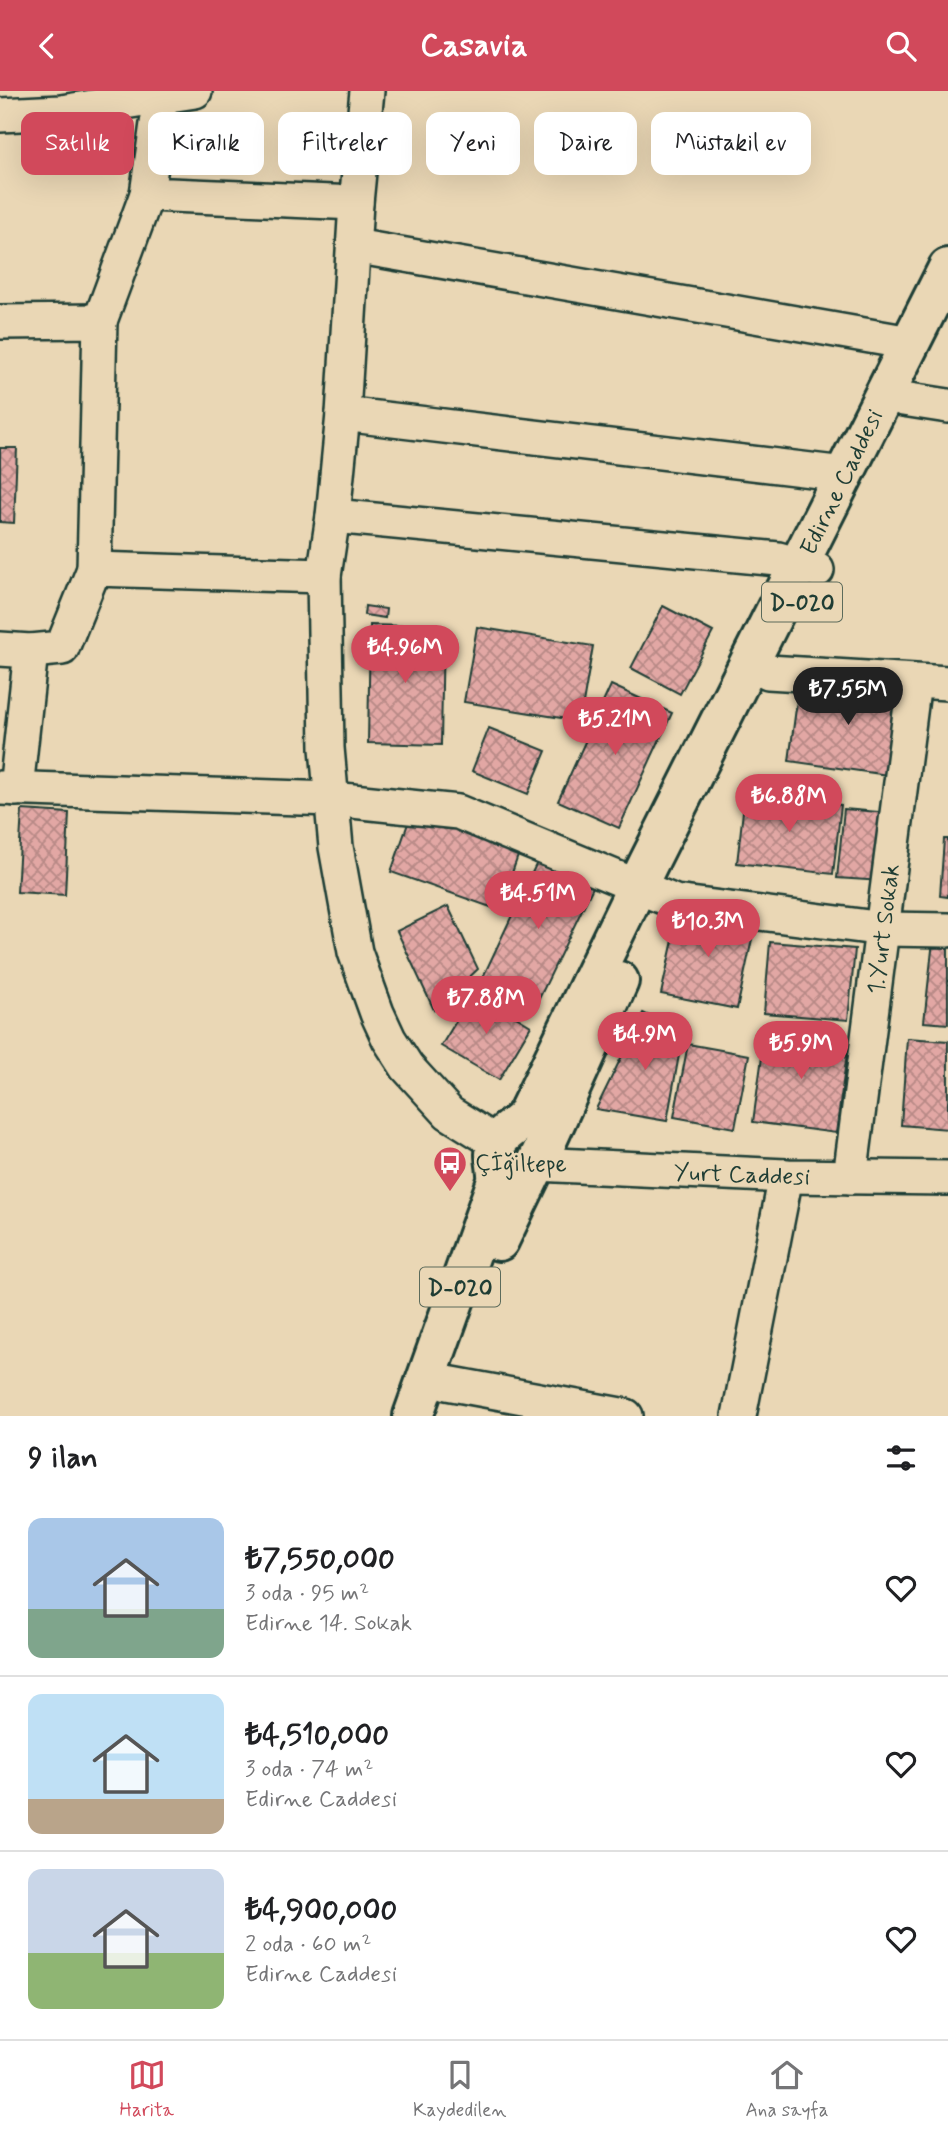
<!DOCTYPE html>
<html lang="tr">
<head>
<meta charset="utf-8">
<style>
  body { margin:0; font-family:Mynerve,sans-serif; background:#f2f2f2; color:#202124; height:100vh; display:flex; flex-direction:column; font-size:26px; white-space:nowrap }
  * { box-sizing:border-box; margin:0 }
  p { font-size:23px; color:#757577 }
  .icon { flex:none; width:38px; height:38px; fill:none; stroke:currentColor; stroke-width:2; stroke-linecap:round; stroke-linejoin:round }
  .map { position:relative; height:1325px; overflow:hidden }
  .side { display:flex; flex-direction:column; background:#fff; flex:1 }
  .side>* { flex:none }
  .banner { position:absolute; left:21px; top:21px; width:906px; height:63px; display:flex; gap:14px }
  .price { position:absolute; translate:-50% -60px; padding:0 16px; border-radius:24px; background:#d1495b; color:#fff; font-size:23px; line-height:46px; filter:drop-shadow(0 2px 4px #0008) }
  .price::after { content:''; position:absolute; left:50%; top:42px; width:21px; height:16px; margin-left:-10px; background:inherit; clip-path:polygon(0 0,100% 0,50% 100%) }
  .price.selected { background:#222; color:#fff }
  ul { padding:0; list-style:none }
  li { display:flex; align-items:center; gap:21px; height:175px; padding:0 28px }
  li+li { border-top:2px solid #e0e0e0 }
  li span { display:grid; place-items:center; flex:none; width:196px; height:140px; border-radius:14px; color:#555 }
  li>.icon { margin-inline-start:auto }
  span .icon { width:84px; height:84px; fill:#fffc; stroke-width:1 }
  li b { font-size:30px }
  h2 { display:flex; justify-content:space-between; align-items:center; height:84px; padding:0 28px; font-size:30px }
  .tag { padding:0 24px; border-radius:14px; background:#fff; box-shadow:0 7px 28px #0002; font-size:24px; line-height:63px }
  .tag.selected { background:#d1495b; color:#fff }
  header { display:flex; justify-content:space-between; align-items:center; height:91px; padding:0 28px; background:#d1495b; color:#fff; font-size:32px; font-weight:700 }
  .tabs { display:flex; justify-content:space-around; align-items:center; height:98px; border-top:2px solid #e0e0e0; background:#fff; font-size:19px; color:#757577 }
  .tabs a { display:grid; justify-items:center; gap:4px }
  .tabs .selected { color:#d1495b }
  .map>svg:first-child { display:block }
  .building { fill:url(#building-cross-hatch); stroke:#1f3d34; stroke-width:2 }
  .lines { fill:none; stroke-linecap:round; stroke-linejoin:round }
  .minor-casing { stroke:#1f3d34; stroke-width:38 }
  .highway-casing { stroke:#1f3d34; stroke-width:44 }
  .minor { stroke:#ead7b5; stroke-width:33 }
  .highway { stroke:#ead7b5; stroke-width:38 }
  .labels { text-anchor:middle; stroke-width:5; stroke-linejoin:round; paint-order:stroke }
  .shield { fill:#ead7b5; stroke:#5c6b5b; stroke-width:2 }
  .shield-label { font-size:23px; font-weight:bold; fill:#1f3d34 }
  .street-label { font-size:24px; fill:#1f3d34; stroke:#ead7b5 }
  .poi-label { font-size:24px; fill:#1f3d34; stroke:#ead7b5; text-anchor:start }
</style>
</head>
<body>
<header><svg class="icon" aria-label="back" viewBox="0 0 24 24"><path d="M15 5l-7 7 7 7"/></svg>Casavia<svg class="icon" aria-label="search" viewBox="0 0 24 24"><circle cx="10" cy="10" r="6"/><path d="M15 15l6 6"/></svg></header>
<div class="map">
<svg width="948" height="1325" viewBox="0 0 948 1325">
  <defs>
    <pattern id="building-cross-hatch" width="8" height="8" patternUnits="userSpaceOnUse" patternTransform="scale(1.75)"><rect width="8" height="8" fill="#e2a7a4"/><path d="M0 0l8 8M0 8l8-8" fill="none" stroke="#b78986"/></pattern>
  </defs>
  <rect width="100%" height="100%" fill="#ead7b5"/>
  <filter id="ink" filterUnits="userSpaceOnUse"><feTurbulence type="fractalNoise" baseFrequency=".0143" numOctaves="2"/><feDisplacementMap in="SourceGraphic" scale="14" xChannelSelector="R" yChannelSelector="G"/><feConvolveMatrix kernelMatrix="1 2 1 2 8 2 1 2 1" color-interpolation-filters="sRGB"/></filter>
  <g filter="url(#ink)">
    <!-- building -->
    <g class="building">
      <path d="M0,357H17L14,432L0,431Z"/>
      <path d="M365,515L386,518L385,527L364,524Z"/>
      <path d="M663,515L713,541L680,603L631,577Z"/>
      <path d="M370,534L443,536L441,654L368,652Z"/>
      <path d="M477,536L593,555L580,630L464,611Z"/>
      <path d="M800,587L907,602L895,685L789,670Z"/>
      <path d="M611,594L672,622L619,737L558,710Z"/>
      <path d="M489,637L546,660L528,703L472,680Z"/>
      <path d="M745,703L841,714L833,783L737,772Z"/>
      <path d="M844,718L889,722L882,790L837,787Z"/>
      <path d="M22,719L69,722L65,804L17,801Z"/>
      <path d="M412,721L520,759L499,819L391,781Z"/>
      <path d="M944,748H948V806L940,805Z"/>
      <path d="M539,767L594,794L537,912L483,886Z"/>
      <path d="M448,815L478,878L434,919L397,840Z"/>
      <path d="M680,818L755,834L737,918L661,903Z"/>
      <path d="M933,850L948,852V933L924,931Z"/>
      <path d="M770,851L855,858L848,929L764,922Z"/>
      <path d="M474,901L531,935L499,989L441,955Z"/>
      <path d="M643,922L683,942L667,1030L596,1018Z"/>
      <path d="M766,937L849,948L836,1042L753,1031Z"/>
      <path d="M907,947L948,950V1038L901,1034Z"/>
      <path d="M688,953L749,964L735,1037L674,1026Z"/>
    </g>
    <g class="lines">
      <!-- minor casing -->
      <g class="minor-casing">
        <g id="minor">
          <path d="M367,0L356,112L343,323L333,425L324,485L327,657L336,756L355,861L377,922L389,948L407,976L449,1022L497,1052"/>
          <path d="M161,5L147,103L356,112"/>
          <path d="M0,24L61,21L195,0"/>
          <path d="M354,155L910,252"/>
          <path d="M100,230L147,103"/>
          <path d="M0,231L100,230L94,478"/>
          <path d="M903,308L948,315"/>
          <path d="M343,323L844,383"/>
          <path d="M333,425L778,468L817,479"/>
          <path d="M0,558L31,560L62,557L94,478L324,485"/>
          <path d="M768,581L948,592"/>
          <path d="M0,697L333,708L458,721L675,811L884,838L948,839"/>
          <path d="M16,698L31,560"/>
          <path d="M536,1073L786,1085L948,1087"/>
          <path d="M850,1086L914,591"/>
          <path d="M447,1292L626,1325"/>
          <path d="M739,1325L786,1085"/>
        </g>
      </g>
      <!-- highway casing -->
      <g class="highway-casing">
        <g id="highway">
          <path d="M499,1150L542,1061L619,890"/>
          <path d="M413,1325L497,1090C498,1080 495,1072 495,1063C495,1043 515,1038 526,1025L648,773L948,177"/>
        </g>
      </g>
      <!-- minor -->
      <use href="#minor" class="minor"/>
      <!-- highway -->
      <use href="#highway" class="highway"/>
    </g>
  </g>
  <!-- icons -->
  <defs>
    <g id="bus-pin" transform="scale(1.75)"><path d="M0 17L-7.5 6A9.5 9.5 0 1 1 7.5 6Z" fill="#d1495b" stroke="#ead7b5"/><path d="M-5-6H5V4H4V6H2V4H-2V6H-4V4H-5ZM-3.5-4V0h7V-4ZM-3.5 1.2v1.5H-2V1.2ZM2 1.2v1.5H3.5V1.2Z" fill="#fff"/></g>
  </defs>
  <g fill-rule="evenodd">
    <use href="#bus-pin" x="450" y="1072"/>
  </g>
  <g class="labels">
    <!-- shield labels -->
    <g class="shield">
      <rect x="762" y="491.5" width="80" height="39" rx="5"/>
      <rect x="420" y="1176.5" width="80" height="39" rx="5"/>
    </g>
    <g class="shield-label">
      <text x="802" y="519">D-020</text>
      <text x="460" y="1204">D-020</text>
    </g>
    <!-- street labels -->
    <g class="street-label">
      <text transform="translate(841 391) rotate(-64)" y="8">Edirne Caddesi</text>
      <text transform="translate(883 838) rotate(-83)" y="8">1.Yurt Sokak</text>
      <text transform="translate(742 1083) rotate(2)" y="8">Yurt Caddesi</text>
    </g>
    <!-- poi labels -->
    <g class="poi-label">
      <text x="475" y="1080">Çİğiltepe</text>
    </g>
  </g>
</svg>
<b class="price" style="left:405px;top:594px">₺4.96M</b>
<b class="price selected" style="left:848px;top:636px">₺7.55M</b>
<b class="price" style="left:615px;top:666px">₺5.21M</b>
<b class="price" style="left:789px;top:743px">₺6.88M</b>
<b class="price" style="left:538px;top:840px">₺4.51M</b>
<b class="price" style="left:708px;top:868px">₺10.3M</b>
<b class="price" style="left:486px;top:945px">₺7.88M</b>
<b class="price" style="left:645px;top:981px">₺4.9M</b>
<b class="price" style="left:801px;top:990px">₺5.9M</b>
<div class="banner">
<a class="tag selected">Satılık</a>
<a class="tag">Kiralık</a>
<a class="tag">Filtreler</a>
<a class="tag">Yeni</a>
<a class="tag">Daire</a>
<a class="tag">Müstakil ev</a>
</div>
</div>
<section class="side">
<h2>9 ilan<svg class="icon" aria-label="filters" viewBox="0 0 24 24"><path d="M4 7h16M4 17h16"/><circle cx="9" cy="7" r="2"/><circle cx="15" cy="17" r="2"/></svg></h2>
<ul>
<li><span style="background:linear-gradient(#a9c7e8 65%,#7fa58c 0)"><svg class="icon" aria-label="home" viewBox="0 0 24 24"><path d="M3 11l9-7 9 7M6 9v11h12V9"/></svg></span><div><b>₺7,550,000</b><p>3 oda · 95 m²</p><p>Edirne 14. Sokak</p></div><svg class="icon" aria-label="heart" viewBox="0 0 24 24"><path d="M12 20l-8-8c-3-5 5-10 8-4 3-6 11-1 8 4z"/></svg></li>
<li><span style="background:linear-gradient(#bfe0f5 75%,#b9a48a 0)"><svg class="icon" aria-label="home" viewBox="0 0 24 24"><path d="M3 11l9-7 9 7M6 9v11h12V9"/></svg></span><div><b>₺4,510,000</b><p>3 oda · 74 m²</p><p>Edirne Caddesi</p></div><svg class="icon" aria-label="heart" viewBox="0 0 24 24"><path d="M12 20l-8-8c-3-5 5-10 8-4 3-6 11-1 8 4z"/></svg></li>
<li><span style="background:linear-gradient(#c9d6e8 60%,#8fb573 0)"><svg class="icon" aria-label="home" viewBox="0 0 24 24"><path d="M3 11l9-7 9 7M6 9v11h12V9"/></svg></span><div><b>₺4,900,000</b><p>2 oda · 60 m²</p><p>Edirne Caddesi</p></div><svg class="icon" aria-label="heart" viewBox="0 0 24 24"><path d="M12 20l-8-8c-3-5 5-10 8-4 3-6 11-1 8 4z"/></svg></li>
</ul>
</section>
<nav class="tabs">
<a class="selected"><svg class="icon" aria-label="map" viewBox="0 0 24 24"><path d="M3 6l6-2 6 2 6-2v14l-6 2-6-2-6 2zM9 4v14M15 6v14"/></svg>Harita</a>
<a><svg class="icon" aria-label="saved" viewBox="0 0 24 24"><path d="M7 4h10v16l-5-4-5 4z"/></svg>Kaydedilen</a>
<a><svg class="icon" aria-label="home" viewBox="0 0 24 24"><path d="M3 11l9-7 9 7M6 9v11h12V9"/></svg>Ana sayfa</a>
</nav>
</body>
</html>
